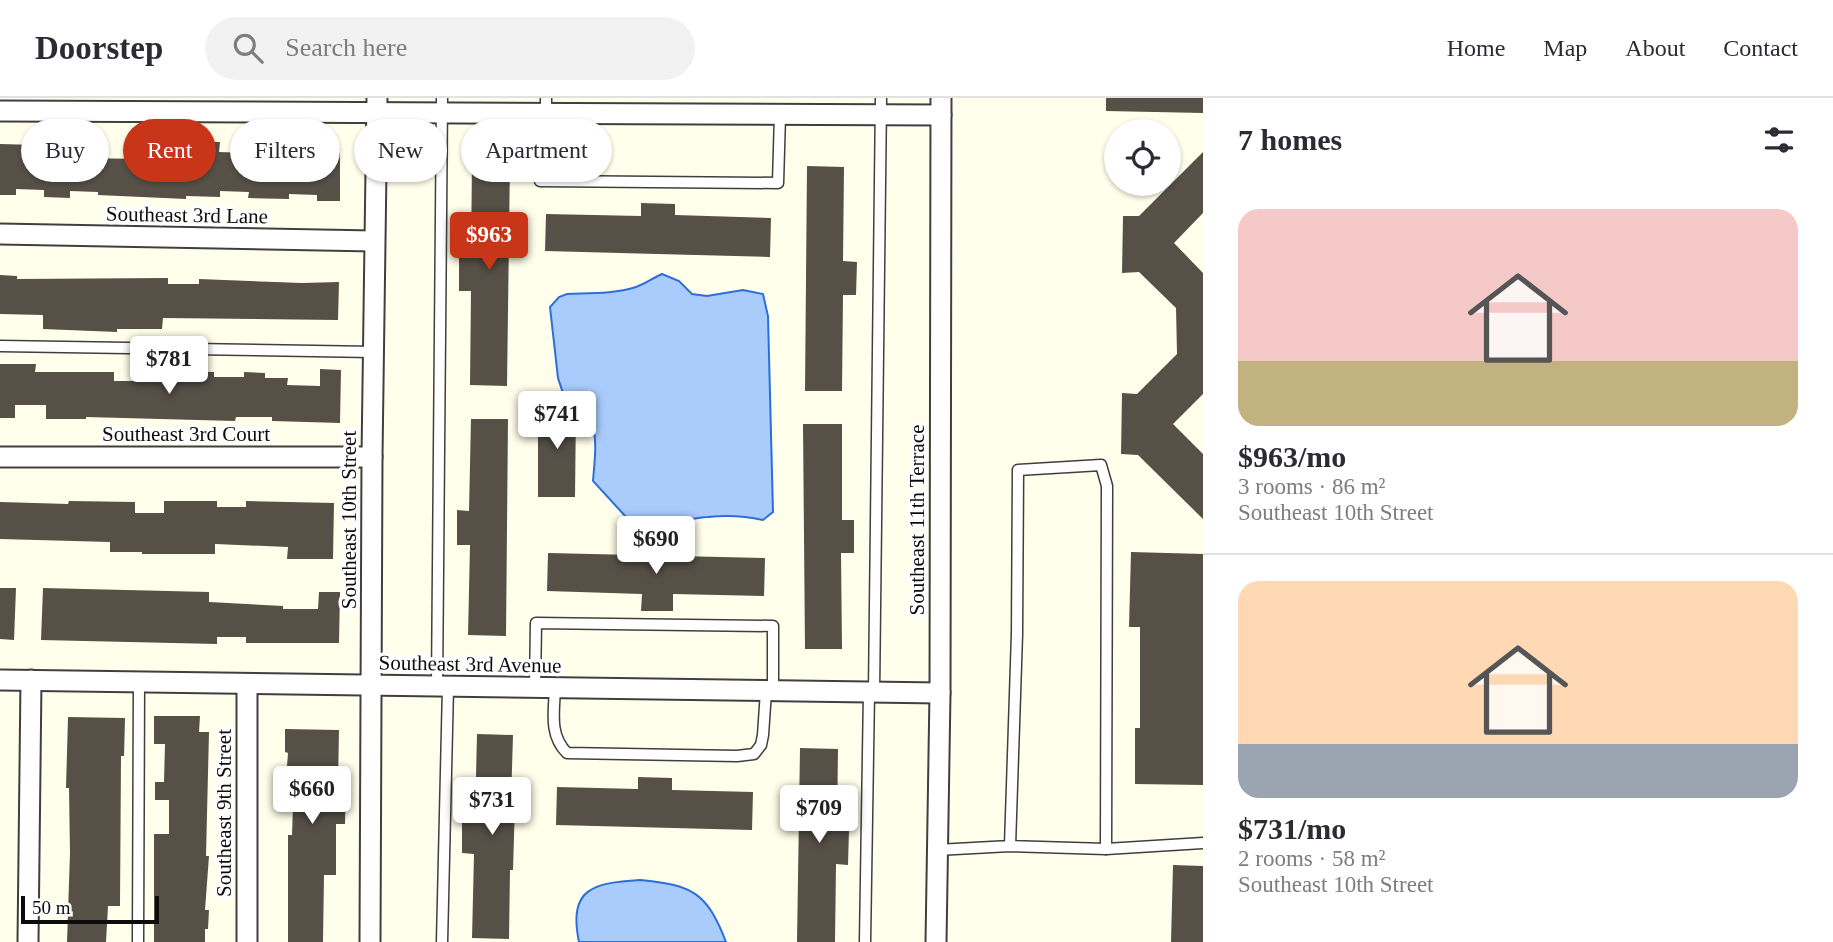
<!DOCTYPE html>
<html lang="en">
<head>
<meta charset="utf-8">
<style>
  body { margin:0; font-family:"Times New Roman",serif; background:#f2f2f3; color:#2b2b33; height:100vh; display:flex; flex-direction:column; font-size:26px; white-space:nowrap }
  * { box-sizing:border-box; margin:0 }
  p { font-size:23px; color:#7c7c81 }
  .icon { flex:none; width:38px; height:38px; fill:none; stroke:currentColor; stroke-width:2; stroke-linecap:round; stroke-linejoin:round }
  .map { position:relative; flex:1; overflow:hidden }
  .drawer { display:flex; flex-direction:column; background:#fff; width:630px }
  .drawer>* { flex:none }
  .banner { position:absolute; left:21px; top:21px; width:665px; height:63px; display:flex; gap:14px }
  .fabs { position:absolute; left:1104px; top:21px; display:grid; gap:14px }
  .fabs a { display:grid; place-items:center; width:77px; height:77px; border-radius:50%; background:#fff; box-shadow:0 2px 5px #0004; font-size:35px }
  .scale { position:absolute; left:21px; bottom:18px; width:138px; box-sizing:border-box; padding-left:7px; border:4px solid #0c0c0c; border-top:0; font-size:19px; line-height:24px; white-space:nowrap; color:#0c0c0c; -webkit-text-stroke:5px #fff; paint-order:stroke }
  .price { position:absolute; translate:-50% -60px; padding:0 16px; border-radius:7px; background:#fff; color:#222; font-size:23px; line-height:46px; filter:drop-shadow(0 2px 4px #0008) }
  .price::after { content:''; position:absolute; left:50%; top:42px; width:21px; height:16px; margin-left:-10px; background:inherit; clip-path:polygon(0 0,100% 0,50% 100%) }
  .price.selected { background:#c83518; color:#fff }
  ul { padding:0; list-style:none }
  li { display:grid; align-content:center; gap:14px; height:371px; padding:0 35px }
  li+li { border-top:2px solid #e1e1e2 }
  li span { display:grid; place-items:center; height:217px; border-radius:21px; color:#555 }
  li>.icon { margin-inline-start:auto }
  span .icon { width:126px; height:126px; fill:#fffc; stroke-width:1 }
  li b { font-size:30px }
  h2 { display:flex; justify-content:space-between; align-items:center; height:84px; padding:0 35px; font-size:30px }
  .tag { padding:0 24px; border-radius:32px; background:#fff; box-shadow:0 2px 5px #0004; font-size:24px; line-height:63px }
  .tag.selected { background:#c83518; color:#fff }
  header { display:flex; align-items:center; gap:42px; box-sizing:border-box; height:98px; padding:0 35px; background:#fff; border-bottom:2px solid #e1e1e2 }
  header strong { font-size:33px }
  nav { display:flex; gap:38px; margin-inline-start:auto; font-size:24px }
  .search { width:490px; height:63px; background:#f2f2f3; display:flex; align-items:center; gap:18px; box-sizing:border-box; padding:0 24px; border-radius:38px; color:#7c7c81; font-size:26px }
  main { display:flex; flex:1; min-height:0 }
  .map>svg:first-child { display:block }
  .water { fill:#aaccfc; stroke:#2b6fd9; stroke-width:2 }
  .building { fill:#565047 }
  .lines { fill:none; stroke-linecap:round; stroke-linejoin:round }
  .service-casing { stroke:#3f3f3f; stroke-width:13 }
  .minor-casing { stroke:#3f3f3f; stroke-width:23 }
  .service { stroke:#fff; stroke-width:10 }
  .minor { stroke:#fff; stroke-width:19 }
  .labels { text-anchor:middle; stroke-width:7; stroke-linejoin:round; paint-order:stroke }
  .street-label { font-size:21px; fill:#0c0c0c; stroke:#fff }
</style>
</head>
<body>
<header>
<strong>Doorstep</strong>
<div class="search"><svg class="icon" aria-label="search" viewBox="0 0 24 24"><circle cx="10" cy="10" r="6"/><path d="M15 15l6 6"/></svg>Search here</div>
<nav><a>Home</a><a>Map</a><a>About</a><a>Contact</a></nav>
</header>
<main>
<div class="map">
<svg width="1203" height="844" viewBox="0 0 1203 844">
  <rect width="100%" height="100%" fill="#ffffeb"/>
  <!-- water -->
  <g class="water">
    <path d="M662,176L679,183L692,196L707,198L743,192L763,196L768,218L773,414L763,422C745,418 727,417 708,419C684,420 649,434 627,420L593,383C596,345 602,317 563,295L558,280L550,209L559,199L567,196C590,195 614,196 636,189C645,186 653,180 662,176Z"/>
    <path d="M640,782C692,787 707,794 726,844H579C568,790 593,785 640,782Z"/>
  </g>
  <!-- building -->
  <g class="building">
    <path d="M1106,0H1203V15L1106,13Z"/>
    <path d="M198,44H220L219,54L249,55V47L269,48V66L309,67V60H319V50H340V103H317V97L289,96V101L248,100L249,94L220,93V99L186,98V101L98,97V94L70,93V100L44,99V92L16,91V97H0V46L76,48L75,60L149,61H165V51H198Z"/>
    <path d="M1203,54V115L1174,145L1203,175V296L1173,326L1203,356V421L1138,357L1121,356L1122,295L1137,296L1177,256L1176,210L1139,174L1122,175L1123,118H1139Z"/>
    <path d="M472,62L510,63L507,288L470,287L471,193H459V158H471Z"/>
    <path d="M807,68L844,69L843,163L857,164L856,197H843L842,293H805Z"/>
    <path d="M641,105L675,106V117L771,120L770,159L545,153L546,116L641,118Z"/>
    <path d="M0,177L17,178V181L168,180V186H199V181L302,185L339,184L338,222L163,220L162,231H117V234L43,231V217L0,216Z"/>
    <path d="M0,266H36L35,274H114V283H144V273L214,274V279H244V274L265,275V280H288L287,287L320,288V271L341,272L340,325L272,323V319H236L235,323L86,319V321H46V307H15V320H0Z"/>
    <path d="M538,308H576L575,399H538Z"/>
    <path d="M471,321H508L506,538L468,537L470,447H457V412L469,413Z"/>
    <path d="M803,326H842V422H854V455H841L842,551H805Z"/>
    <path d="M69,403L135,404V415H164V403H217V409H246V403L334,405L333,461H287L288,449L215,446V456H142V454H110V444L0,441V404L68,406Z"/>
    <path d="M1131,454L1203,456V687L1135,686V630H1140V529H1129Z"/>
    <path d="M548,455L765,460L764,498L673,496V513H641L642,496L547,493Z"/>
    <path d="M0,490H16L14,542L0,541Z"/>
    <path d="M43,490L209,494V504L283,508V511H318L319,494H340L339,545H246V539H217V546L41,542Z"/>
    <path d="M154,618H200L199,634H209L206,758H209L205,812H209L208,831H205V844H154V736H169V702H155V684H164L165,646H154Z"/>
    <path d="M68,619L125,620L124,658H121L120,808H108L106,844H67L70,755L69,690H66Z"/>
    <path d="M285,631L339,632L338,686L346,687L345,726H336V777H324L323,844H288V737H292L293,708H284L288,655L285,654Z"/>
    <path d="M477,636L513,637L511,705H515L513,772H510L509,841L472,840L474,756L462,755V721H475Z"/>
    <path d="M800,650L838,651L837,732H849L848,767L836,766L835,844H797Z"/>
    <path d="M638,679L672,680V692L753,694L752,732L556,727L557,689L638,691Z"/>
    <path d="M1173,767L1203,768V844H1171Z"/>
  </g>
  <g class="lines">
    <!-- service casing -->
    <g class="service-casing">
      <g id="service">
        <path d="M541,16L540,83L778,85L780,17"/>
        <path d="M546,16V0"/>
        <path d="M0,248L373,254"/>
        <path d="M437,589L442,0"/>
        <path d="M535,590L536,525L773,528V593"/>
        <path d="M555,590C554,614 549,637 567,655L737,658L754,656L761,647L763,637L766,593"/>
        <path d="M874,594L881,0"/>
        <path d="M1106,751L1203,745"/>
        <path d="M937,752L1010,748L1106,751L1107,388L1101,367L1018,372L1017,536L1010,748"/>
        <path d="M138,844L139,584"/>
        <path d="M442,844L448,589"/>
        <path d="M865,844L869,594"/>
      </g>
    </g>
    <!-- minor casing -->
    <g class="minor-casing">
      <g id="minor">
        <path d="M0,13L941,17"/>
        <path d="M0,136L374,143"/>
        <path d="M0,359H372"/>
        <path d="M0,582L940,595"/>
        <path d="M28,844L31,582"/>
        <path d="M247,844V586"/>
        <path d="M370,844L372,359L377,0"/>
        <path d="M936,844L940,595L941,0"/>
      </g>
    </g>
    <!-- service -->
    <use href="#service" class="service"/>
    <!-- minor -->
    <use href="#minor" class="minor"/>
  </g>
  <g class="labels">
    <!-- street labels -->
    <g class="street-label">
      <text transform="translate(187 117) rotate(1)" y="7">Southeast 3rd Lane</text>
      <text x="186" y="343">Southeast 3rd Court</text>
      <text transform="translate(349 422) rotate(-90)" y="7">Southeast 10th Street</text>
      <text transform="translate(917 422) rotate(-90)" y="7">Southeast 11th Terrace</text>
      <text transform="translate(470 566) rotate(1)" y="7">Southeast 3rd Avenue</text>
      <text transform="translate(224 715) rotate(-90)" y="7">Southeast 9th Street</text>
    </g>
  </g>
</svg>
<div class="fabs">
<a><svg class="icon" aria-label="locate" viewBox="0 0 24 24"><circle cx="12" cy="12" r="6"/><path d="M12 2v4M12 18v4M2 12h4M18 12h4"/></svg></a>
</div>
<div class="scale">50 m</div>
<b class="price selected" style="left:489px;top:174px">$963</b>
<b class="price" style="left:169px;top:298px">$781</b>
<b class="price" style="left:557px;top:353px">$741</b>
<b class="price" style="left:656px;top:478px">$690</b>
<b class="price" style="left:312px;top:728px">$660</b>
<b class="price" style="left:492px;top:739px">$731</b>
<b class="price" style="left:819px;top:747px">$709</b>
<div class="banner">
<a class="tag">Buy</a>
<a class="tag selected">Rent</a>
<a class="tag">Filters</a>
<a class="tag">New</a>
<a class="tag">Apartment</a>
</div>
</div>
<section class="drawer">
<h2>7 homes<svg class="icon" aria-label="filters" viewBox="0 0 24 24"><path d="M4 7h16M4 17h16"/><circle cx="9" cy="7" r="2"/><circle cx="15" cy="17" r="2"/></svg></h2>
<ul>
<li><span style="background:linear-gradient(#f6c9c9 70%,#c2b280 0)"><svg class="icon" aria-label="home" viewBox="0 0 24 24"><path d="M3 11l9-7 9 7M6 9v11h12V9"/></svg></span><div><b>$963/mo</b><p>3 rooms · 86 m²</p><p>Southeast 10th Street</p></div></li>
<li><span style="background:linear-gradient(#ffd9b3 75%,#9aa5b1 0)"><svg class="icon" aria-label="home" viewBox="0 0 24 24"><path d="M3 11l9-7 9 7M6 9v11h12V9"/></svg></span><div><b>$731/mo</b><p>2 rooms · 58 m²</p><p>Southeast 10th Street</p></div></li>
</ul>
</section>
</main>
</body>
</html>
